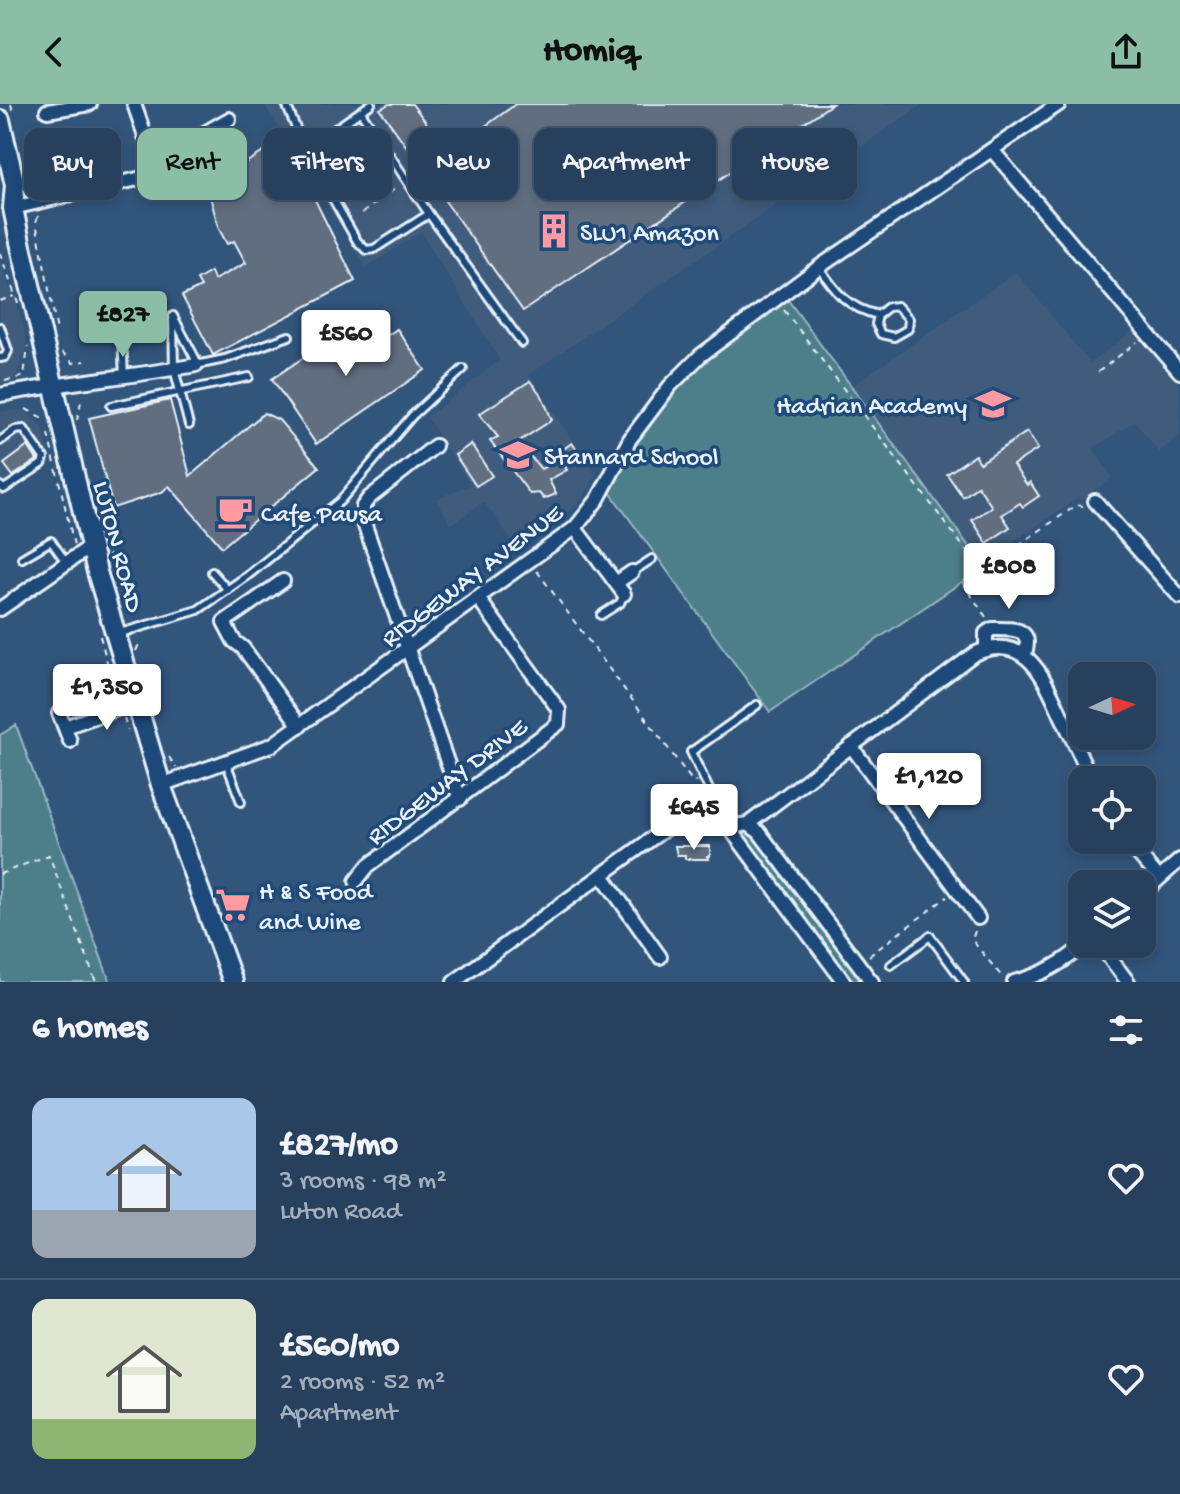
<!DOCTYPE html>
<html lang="en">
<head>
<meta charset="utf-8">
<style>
  body { margin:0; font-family:"Gochi Hand",sans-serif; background:#324b66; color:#f1f3f6; height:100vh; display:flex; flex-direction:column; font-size:30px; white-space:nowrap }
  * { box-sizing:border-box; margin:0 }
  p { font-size:26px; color:#a4afbc }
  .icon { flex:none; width:44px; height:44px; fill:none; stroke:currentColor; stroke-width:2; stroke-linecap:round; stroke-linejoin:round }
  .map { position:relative; height:878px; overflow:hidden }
  .details { display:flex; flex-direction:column; background:#26405d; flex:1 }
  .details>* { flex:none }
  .banner { position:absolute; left:24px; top:24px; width:1132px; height:72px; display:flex; gap:16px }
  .needle { width:52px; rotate:86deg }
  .controls { position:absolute; left:1068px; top:558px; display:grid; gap:16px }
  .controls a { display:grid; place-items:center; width:88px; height:88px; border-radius:16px; background:#26405d; box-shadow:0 4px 12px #0003,0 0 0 2px #425972; font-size:40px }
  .price { position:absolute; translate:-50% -68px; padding:0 18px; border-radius:8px; background:#fff; color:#222; font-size:26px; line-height:52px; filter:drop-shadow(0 2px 4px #0008) }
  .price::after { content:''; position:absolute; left:50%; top:48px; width:24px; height:18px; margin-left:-12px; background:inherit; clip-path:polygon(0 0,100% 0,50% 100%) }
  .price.current { background:#8abfa5; color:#111 }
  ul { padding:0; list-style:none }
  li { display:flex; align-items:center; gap:24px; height:200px; padding:0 32px }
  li+li { border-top:2px solid #425972 }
  li span { display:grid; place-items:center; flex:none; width:224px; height:160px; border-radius:16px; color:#555 }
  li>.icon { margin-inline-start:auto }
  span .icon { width:96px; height:96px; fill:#fffc; stroke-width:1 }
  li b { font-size:34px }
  h2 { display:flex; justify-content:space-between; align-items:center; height:96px; padding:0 32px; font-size:34px }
  .chip { padding:0 28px; border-radius:16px; background:#26405d; box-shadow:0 4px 12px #0003,0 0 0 2px #425972; font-size:28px; line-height:72px }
  .chip.current { background:#8abfa5; color:#111 }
  header { display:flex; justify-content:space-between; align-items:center; height:104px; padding:0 32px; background:#8abfa5; color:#111; font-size:36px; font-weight:700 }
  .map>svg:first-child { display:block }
  .built { fill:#405c7d }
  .green { fill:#4e7f8b; stroke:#9bb8c2; stroke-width:2 }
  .building { fill:#606e80; stroke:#e8f1f8; stroke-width:2 }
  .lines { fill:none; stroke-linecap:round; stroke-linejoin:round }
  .service-casing { stroke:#e8f1f8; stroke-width:12 }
  .minor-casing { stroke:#e8f1f8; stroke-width:18 }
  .tertiary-casing { stroke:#e8f1f8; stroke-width:20 }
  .primary-casing { stroke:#e8f1f8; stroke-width:24 }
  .path { stroke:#e8f1f8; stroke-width:2; stroke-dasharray:6 6; stroke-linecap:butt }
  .service { stroke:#1f4a7a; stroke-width:6 }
  .minor { stroke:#1f4a7a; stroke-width:12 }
  .tertiary { stroke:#1f4a7a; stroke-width:14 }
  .primary { stroke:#1f4a7a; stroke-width:18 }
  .labels { text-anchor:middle; stroke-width:7; stroke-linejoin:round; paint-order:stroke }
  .poi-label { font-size:26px; fill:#e8f1f8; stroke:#1f4a7a; text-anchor:start }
  .street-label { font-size:26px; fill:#e8f1f8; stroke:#1f4a7a }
</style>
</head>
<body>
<header><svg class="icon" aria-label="back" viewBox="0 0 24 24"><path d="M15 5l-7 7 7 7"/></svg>Homiq<svg class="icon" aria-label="share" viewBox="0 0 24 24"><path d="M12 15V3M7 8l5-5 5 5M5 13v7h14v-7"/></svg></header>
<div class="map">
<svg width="1180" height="878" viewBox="0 0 1180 878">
  <rect width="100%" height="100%" fill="#32557c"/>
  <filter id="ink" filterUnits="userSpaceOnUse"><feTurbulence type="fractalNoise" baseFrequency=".0125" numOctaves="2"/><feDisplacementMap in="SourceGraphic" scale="16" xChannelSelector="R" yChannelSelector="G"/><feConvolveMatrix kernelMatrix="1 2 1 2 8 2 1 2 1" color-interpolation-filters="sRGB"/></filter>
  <g filter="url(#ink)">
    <!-- built -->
    <g class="built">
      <path d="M264,0H923L528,271L596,371L584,392L573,404L518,445L484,398L451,420L436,395L470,381L427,313L500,256L421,128L366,163Z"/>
      <path d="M0,157L23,221L27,243L14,277L0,280Z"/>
      <path d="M1016,168L1090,259L1134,226L1180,282V331L1159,348L1135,317L1093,344L1112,374L1081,396L1078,394L981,459L852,282Z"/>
      <path d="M23,306L43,323L51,359L0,393V308Z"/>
    </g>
    <!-- green -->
    <g class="green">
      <path d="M788,196L984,463L770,608L609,387C626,353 643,322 667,293C699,254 747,225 788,196Z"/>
      <path d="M16,621L110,878H0V631Z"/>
      <path d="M751,725L862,875L851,878L742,731Z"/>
    </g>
    <!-- building -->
    <g class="building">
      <path d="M389,0H412L449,48L516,0H832L523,207L380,5Z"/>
      <path d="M285,35L355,177L213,251L182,192L201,183L197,176L211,168L214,176L246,159L234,137L227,140L219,125L207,82Z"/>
      <path d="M360,215L376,239L397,225L425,266L316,340L272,275Z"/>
      <path d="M530,277L542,292L552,316L518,338L541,365L566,351L562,346L572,339L581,352L565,363L567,366L549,376L556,390L544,395L539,389L530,390L490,337L498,333L479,310Z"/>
      <path d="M170,296L190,372L264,309L279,316L319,363L222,443L169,382L162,388L113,404L89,314Z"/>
      <path d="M1027,328L1038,345L1013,361L1027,381L1030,378L1039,392L1023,403L1020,399L1002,411L1010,423L987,439L972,416L992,403L978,382L963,393L947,370L975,351L980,359Z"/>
      <path d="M471,340L492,372L476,382L455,351Z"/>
      <path d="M28,342L37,356L13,372L4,360Z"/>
      <path d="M675,742H710V752H707L708,755H685V751H677Z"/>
    </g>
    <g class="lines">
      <!-- service casing -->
      <g class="service-casing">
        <g id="service">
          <path d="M286,0L305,46L371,0"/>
          <path d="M361,8L429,110L522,239"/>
          <path d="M305,46L357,137L366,146L374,145L429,110"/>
          <path d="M313,59H326"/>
          <path d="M819,163C835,188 848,204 878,211L888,203L897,202L909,215L908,225L894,233L881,230L876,220L878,211"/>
          <path d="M173,212L195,254L196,261L225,255L289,232"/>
          <path d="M173,216L174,265L189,321"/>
          <path d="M0,223L8,247L5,253L0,254"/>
          <path d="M122,234L124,273"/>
          <path d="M111,302L249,273"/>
          <path d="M0,337L15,326L24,325L44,354L42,360L4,385L0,382"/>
          <path d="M22,454L51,437L66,458"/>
          <path d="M212,468L228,486"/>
          <path d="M632,468L652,455"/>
          <path d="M601,511L620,499L624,490"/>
          <path d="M117,530L198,506L247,472L340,397L412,312L463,265"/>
          <path d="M226,658L241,698"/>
          <path d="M721,720L719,706L691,648L757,601"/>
          <path d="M891,861L930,832L964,878"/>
        </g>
      </g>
      <!-- minor casing -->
      <g class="minor-casing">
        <g id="minor">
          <path d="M47,7L90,0"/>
          <path d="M992,46L1180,268"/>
          <path d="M81,49L84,62"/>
          <path d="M154,58L229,15"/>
          <path d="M13,104L142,74L152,68L154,58L134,0"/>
          <path d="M0,291C65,278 131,273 196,261"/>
          <path d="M435,342L369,394L363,402V416L460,695"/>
          <path d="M1095,397L1180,493"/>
          <path d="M575,424L624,490"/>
          <path d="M283,477L224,518L234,537L243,544L300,622"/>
          <path d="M616,479L632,468"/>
          <path d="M0,505L91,442"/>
          <path d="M986,545V529L992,525C1013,525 1035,523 1024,552"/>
          <path d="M59,609L70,637"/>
          <path d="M65,623L136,598"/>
          <path d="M851,642L978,814"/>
          <path d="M161,681L272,641L575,424L598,395L630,335L670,282L700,252L819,163L1059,0"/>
          <path d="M748,720L974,550C1027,526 1045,576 1062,613C1072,634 1082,655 1092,676"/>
          <path d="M729,723L844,878"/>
          <path d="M1126,736L1159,774"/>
          <path d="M602,771L660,853"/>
          <path d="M356,777L368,762L558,620L559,606L478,494"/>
          <path d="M1142,790L1180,756"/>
          <path d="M1099,840L1128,878"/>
          <path d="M454,878L672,720L698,716L729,723L748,720L759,728L871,877"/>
          <path d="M1014,878C1042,871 1063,859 1085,840"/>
        </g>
      </g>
      <!-- tertiary casing -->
      <g class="tertiary-casing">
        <path id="tertiary" d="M869,878H871"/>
      </g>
      <!-- primary casing -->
      <g class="primary-casing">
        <path id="primary" d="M0,16L15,81L13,104L20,138L97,468L161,681L233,878"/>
      </g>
      <!-- path -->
      <g class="path">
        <path d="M11,0L13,8"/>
        <path d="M376,69L385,62"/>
        <path d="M346,87L363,77"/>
        <path d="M389,89L398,83"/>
        <path d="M362,109L377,98"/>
        <path d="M38,112L36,118L57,227"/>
        <path d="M0,149L20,205"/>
        <path d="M0,197L14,192"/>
        <path d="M784,206L981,466"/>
        <path d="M92,229L165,195"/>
        <path d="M62,248L73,259L85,257"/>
        <path d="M1098,268L1137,238"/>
        <path d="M5,277L24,272L28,243"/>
        <path d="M26,305L46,316"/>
        <path d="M77,316L82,293"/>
        <path d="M48,330L74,441"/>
        <path d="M109,450L113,467"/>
        <path d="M537,467L693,678L696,677"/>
        <path d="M120,492L130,510"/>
        <path d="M986,513L963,479L1077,401L1083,402"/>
        <path d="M100,532L116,591"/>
        <path d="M136,547L140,538"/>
        <path d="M124,614L128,627"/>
        <path d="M169,653L176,664"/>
        <path d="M0,770L49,751L96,878"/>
        <path d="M975,827L972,836L1003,874"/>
        <path d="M869,852L947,793"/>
      </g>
      <!-- service -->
      <use href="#service" class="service"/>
      <!-- minor -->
      <use href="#minor" class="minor"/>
      <!-- tertiary -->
      <use href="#tertiary" class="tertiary"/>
      <!-- primary -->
      <use href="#primary" class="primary"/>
    </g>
  </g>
  <!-- icons -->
  <defs>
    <g id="building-bare" transform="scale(2.76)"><path d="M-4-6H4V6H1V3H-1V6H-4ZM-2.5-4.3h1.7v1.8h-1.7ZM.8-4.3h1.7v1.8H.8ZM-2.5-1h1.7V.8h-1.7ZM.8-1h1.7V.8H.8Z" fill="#ff9aa2" stroke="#1f4a7a" stroke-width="2.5" paint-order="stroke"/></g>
    <g id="school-bare" transform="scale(2.76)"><path d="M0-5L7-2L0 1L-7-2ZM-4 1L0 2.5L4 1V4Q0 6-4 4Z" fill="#ff9aa2" stroke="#1f4a7a" stroke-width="2.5" paint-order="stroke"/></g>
    <g id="cafe-bare" transform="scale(2.76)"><path d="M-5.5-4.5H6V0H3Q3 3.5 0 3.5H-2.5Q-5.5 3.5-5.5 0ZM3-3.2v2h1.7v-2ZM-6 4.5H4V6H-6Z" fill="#ff9aa2" stroke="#1f4a7a" stroke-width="2.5" paint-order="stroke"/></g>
    <g id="supermarket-bare" transform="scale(2.76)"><path d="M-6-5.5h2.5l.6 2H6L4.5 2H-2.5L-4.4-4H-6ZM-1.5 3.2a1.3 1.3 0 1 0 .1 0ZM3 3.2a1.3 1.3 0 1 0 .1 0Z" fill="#ff9aa2" stroke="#1f4a7a" stroke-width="2.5" paint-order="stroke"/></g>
  </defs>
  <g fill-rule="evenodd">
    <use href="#building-bare" x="554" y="127"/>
    <use href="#school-bare" x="993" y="300"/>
    <use href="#school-bare" x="518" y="351"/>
    <use href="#cafe-bare" x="235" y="408"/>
    <use href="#supermarket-bare" x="233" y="801"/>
  </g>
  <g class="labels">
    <!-- poi labels -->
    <g class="poi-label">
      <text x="580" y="136">SLU1 Amazon</text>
      <text x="967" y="309" text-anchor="end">Hadrian Academy</text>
      <text x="544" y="360">Stannard School</text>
      <text x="261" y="417">Cafe Pausa</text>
      <text x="259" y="795">H &amp; S Food<tspan x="259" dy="30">and Wine</tspan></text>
    </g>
    <!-- street labels -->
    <g class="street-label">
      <text transform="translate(120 442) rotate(75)" y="9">LUTON ROAD</text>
      <text transform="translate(471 470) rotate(-37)" y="9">RIDGEWAY AVENUE</text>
      <text transform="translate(446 676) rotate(-37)" y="9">RIDGEWAY DRIVE</text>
    </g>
  </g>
</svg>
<div class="controls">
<a><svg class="needle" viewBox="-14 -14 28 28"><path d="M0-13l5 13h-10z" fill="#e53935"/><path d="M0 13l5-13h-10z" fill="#a4afbc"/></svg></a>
<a><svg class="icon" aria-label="locate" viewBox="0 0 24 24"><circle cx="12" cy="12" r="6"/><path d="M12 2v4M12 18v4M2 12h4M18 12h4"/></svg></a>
<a><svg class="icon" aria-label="layers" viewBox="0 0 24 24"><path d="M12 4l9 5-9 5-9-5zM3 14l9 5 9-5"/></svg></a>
</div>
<b class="price current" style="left:123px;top:255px">£827</b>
<b class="price" style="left:346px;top:274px">£560</b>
<b class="price" style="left:1009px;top:507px">£808</b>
<b class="price" style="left:107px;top:628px">£1,350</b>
<b class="price" style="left:929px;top:717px">£1,120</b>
<b class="price" style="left:694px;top:748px">£645</b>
<div class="banner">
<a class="chip">Buy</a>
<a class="chip current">Rent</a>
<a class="chip">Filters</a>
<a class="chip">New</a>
<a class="chip">Apartment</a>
<a class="chip">House</a>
</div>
</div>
<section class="details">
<h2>6 homes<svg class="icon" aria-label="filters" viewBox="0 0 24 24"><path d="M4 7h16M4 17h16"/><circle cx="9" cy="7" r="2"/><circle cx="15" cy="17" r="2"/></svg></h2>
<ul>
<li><span style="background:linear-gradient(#a9c7e8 70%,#9aa5b1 0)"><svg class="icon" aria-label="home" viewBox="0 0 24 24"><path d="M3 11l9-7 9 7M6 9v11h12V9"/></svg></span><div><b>£827/mo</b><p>3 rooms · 98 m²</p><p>Luton Road</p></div><svg class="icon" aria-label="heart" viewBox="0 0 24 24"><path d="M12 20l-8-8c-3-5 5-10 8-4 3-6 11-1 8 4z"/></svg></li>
<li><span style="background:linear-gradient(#dfe7d0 75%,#8fb573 0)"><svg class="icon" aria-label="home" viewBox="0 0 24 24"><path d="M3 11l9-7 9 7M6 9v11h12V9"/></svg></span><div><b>£560/mo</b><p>2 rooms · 52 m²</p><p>Apartment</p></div><svg class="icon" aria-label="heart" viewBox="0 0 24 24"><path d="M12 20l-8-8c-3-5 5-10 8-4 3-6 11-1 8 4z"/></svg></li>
</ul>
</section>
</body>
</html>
